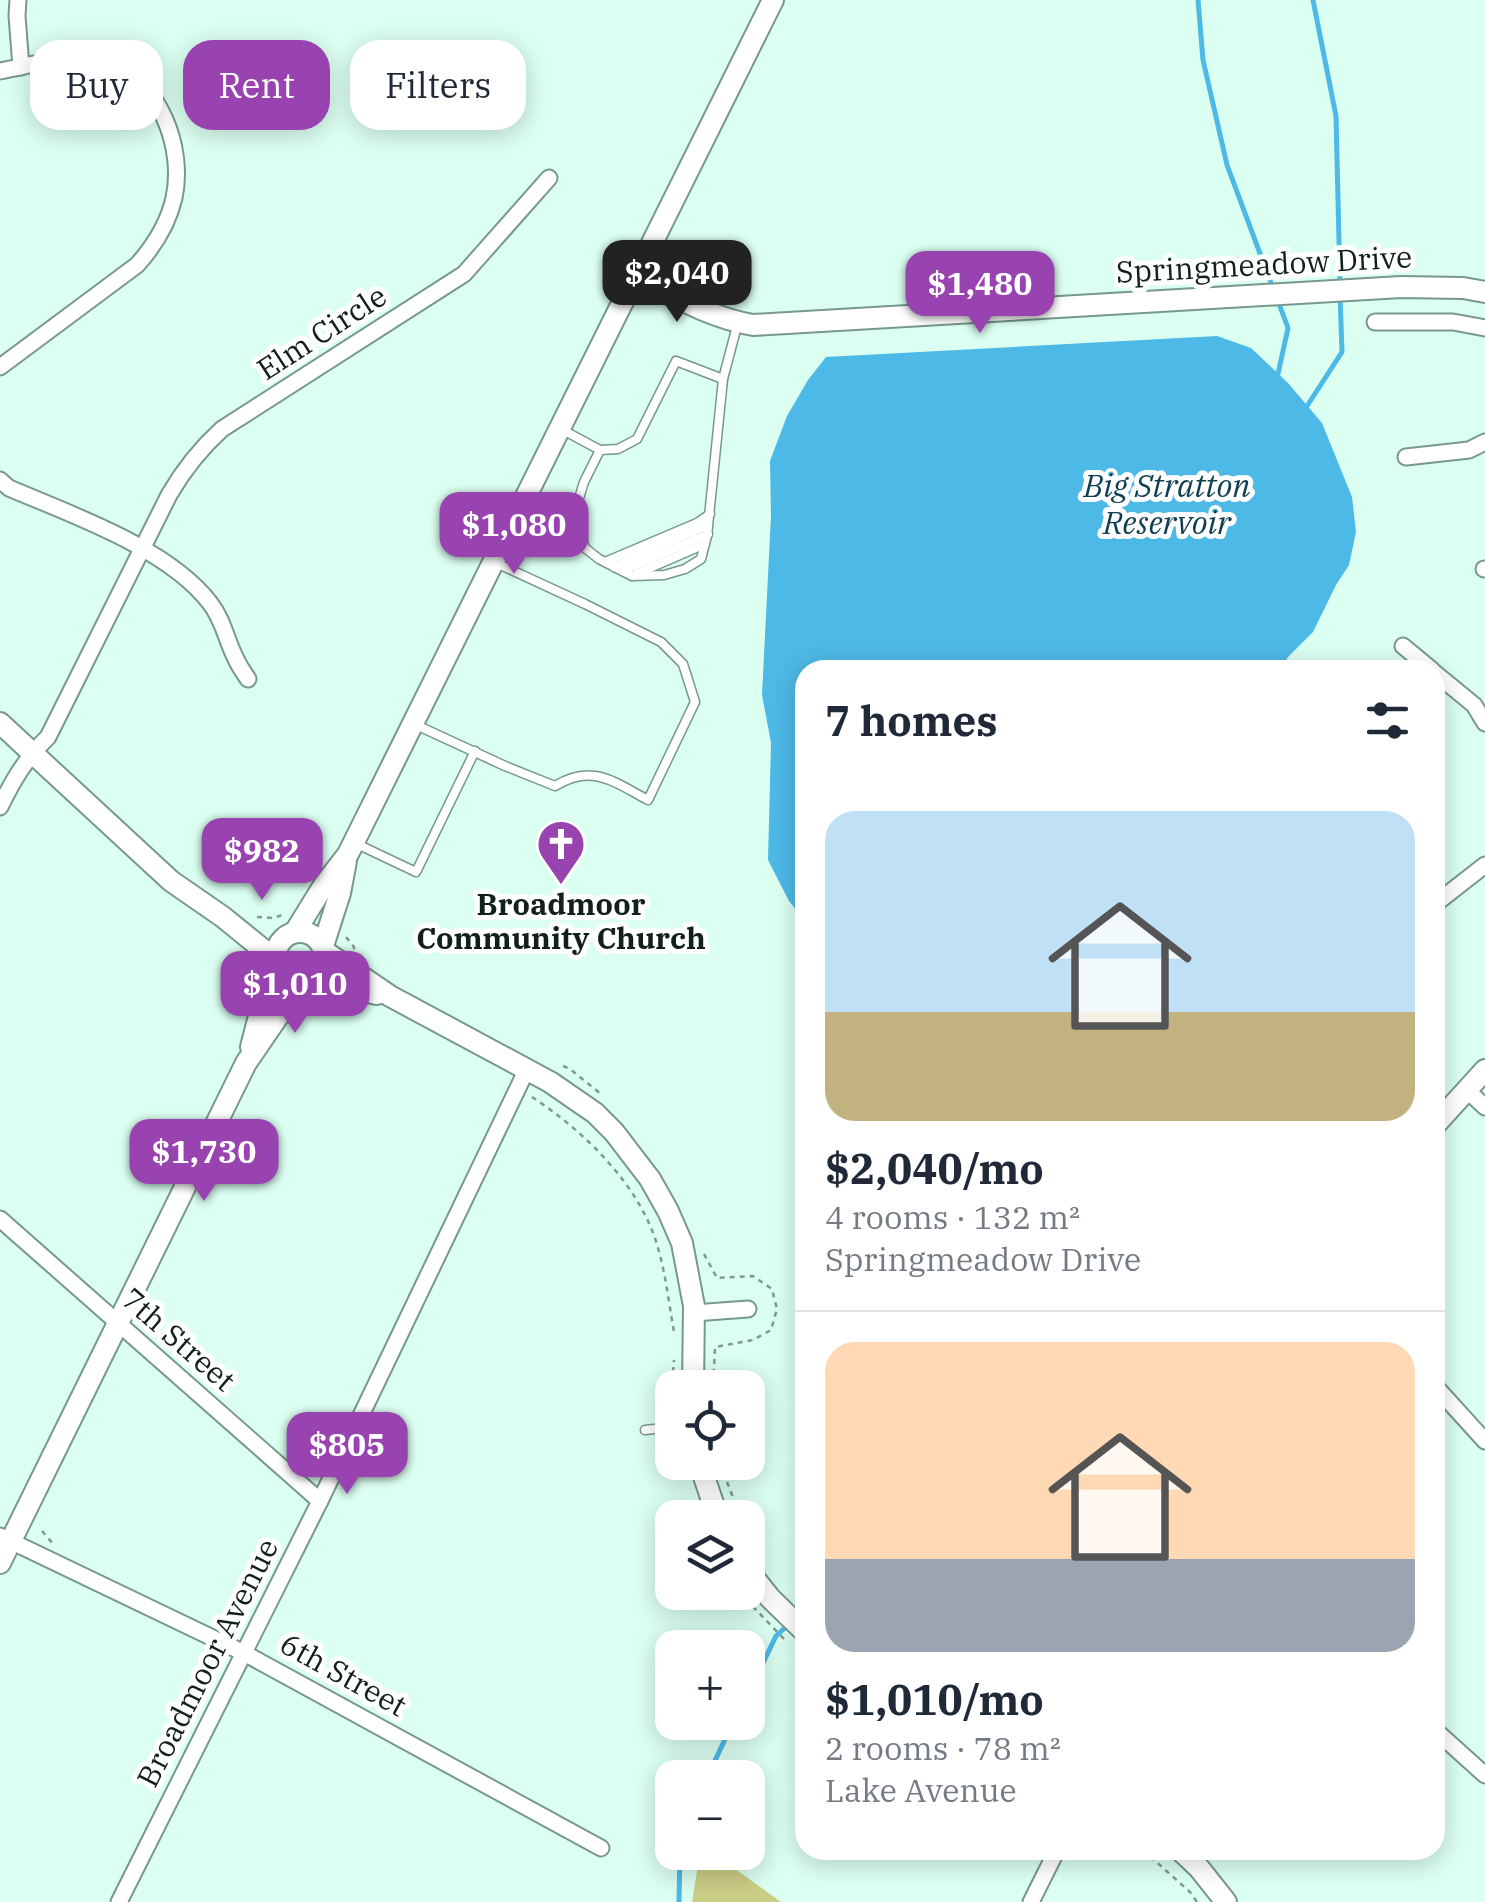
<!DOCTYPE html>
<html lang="en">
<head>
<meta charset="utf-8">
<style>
  body { margin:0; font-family:"IBM Plex Serif",serif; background:#f2f2f3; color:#1f2937; height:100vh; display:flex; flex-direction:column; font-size:38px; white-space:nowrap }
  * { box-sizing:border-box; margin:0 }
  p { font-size:32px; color:#747a83 }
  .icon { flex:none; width:55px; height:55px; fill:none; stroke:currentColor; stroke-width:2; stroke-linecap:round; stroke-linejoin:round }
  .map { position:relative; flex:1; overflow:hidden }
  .details { position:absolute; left:795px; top:660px; width:650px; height:1200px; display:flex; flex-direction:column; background:#fff; border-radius:30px; box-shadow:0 5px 25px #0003 }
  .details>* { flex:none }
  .guide { position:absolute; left:30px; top:40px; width:615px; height:90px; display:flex; gap:20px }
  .buttons { position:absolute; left:655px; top:1370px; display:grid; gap:20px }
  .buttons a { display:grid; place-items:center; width:110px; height:110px; border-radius:20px; background:#fff; box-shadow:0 5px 25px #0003; font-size:50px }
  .price { position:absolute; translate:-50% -85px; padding:0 22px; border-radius:20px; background:#9843b0; color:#fff; font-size:32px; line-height:65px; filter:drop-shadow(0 2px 5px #0008) }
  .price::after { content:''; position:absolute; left:50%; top:60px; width:30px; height:22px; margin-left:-15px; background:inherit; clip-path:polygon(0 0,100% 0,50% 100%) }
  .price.current { background:#222; color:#fff }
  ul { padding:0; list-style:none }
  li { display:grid; align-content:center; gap:20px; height:530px; padding:0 30px }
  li+li { border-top:2px solid #e0e1e3 }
  li span { display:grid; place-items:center; height:310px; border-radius:30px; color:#555 }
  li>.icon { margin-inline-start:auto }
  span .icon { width:180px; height:180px; fill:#fffc; stroke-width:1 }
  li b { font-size:42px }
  h2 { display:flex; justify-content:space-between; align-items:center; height:120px; padding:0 30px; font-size:42px }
  .tag { padding:0 35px; border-radius:30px; background:#fff; box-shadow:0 5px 25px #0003; font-size:35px; line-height:90px }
  .tag.current { background:#9843b0; color:#fff }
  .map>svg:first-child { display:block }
  .green { fill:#cace86 }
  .water { fill:#4db9e6 }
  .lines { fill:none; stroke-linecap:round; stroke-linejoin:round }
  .stream { stroke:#4db9e6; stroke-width:5 }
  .lane-casing { stroke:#77988b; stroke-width:11 }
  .street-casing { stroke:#77988b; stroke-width:19 }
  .secondary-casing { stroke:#77988b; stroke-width:24 }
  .path { stroke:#7f998f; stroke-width:2.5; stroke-dasharray:5 5; stroke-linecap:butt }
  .lane { stroke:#fff; stroke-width:8 }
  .street { stroke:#fff; stroke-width:15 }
  .secondary { stroke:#fff; stroke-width:20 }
  .labels { text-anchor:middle; stroke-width:10; stroke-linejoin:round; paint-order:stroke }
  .street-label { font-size:30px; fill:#12201b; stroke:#fff }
  .poi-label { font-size:30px; font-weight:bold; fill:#12201b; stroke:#fff }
  .water-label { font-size:32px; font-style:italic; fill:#0f3e51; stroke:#fff }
</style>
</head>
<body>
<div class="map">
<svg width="1485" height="1902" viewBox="0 0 1485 1902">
  <rect width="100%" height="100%" fill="#dbfff1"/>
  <!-- green -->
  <path class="green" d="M700,1853H713L781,1902H692Z"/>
  <!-- water -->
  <path class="water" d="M1217,336L1251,348L1288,383L1322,423L1352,497L1356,532L1349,565L1336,585L1313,632L1288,657L1280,670H805V921L789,901L768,860L771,743L762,695L771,516L770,461L787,416L808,380L826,357Z"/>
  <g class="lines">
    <!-- stream -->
    <g class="stream">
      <path d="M1198,0L1203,60L1227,165L1274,291"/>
      <path d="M1313,0L1336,116L1340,283"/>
      <path d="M1278,301L1288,328L1278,374"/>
      <path d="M1307,406L1342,352L1340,294"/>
      <path d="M748,1694L776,1636L789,1624"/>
      <path d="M707,1778L733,1722"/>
      <path d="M679,1902L680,1852"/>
    </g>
    <!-- lane casing -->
    <g class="lane-casing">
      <g id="lane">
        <path d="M561,429L600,450L618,449L637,439L676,361L723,379"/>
        <path d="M600,450L584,482L576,508L578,526L585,548L599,559L632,576L664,575L685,569L701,559L707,536L723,379L738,322"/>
        <path d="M605,562L697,523L710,514"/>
        <path d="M614,567L708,525"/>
        <path d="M623,571L708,534"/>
        <path d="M636,574L705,544"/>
        <path d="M414,724L505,766L555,786C592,763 614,782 648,800L695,702L683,664L661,642L585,604L494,562"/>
        <path d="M357,844L416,872L475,751"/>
        <path d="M645,1430L672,1427"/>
      </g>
    </g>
    <!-- street casing -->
    <g class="street-casing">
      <g id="street">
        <path d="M18,0L17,16L21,67"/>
        <path d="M0,71C35,65 72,51 107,63C159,79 185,147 174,198C168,224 155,245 137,265L0,367"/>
        <path d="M1375,322H1453L1485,328"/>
        <path d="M1406,457L1469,450L1485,442"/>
        <path d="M0,480L9,488C72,515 168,548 210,603C224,621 226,640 236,659C239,666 244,673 248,679"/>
        <path d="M1484,569H1485"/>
        <path d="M1403,646L1432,670"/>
        <path d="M1435,673L1474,705L1485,723"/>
        <path d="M0,807C13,780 26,758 48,737L169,495C184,469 200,449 222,429L464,274L549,178"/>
        <path d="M1435,904L1485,865"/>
        <path d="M1467,1090L1485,1107"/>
        <path d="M0,1219L320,1501"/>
        <path d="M694,1313L748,1309"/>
        <path d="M1435,1386L1485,1441"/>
        <path d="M0,1536L244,1653L601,1848"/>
        <path d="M1435,1730L1485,1775"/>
        <path d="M119,1902L320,1501L527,1069"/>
        <path d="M1031,1902L1057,1850"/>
      </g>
    </g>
    <!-- secondary casing -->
    <g class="secondary-casing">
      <g id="secondary">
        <path d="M636,277C674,296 711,318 753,325L1401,287L1463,288L1485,292"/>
        <path d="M0,723L171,881L223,917L276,960"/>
        <circle cx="300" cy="956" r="24"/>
        <path d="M295,932L324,885L348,854L773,0"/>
        <path d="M323,946L340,893L346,861"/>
        <path d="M324,951L390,996L550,1082L595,1113L614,1132L650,1179L668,1211L682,1243L694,1306L693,1388"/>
        <path d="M311,978L377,994"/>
        <path d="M251,1047L258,1020L280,970"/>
        <path d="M1435,1125L1485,1070"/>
        <path d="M699,1462L718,1518"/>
        <path d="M0,1563L246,1063L283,1009L300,981"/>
        <path d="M748,1570L770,1598L805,1632"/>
        <path d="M1180,1850L1199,1868L1226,1902"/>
      </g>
    </g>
    <!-- path -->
    <g class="path">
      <path d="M257,917L274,918L284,914"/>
      <path d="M346,937L354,947V951"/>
      <path d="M563,1066L570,1069L601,1094"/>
      <path d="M532,1097C584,1131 641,1186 658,1248C666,1275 669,1305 674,1332"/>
      <path d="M704,1254L717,1278L753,1276L772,1289L777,1309L771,1330L753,1340L715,1347L713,1388"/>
      <path d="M672,1412L671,1394L674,1360"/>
      <path d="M727,1482L741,1518"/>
      <path d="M42,1531L54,1545"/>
      <path d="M748,1533L757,1554"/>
      <path d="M739,1592L784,1639"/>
      <path d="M1143,1850L1190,1892L1197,1902"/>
    </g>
    <!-- lane -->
    <use href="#lane" class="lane"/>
    <!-- street -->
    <use href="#street" class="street"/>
    <!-- secondary -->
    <use href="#secondary" class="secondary"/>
  </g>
  <!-- icons -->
  <defs>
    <g id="church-pin" transform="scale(2.5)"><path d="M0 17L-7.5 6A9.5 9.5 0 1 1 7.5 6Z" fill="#9843b0" stroke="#fff"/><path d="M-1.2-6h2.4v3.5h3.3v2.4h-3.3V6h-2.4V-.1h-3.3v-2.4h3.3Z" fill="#fff"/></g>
  </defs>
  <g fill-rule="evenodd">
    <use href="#church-pin" x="561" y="844"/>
  </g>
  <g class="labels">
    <!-- street labels -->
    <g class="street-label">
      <text transform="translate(1264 265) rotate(-3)" y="10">Springmeadow Drive</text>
      <text transform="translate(322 333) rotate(-33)" y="10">Elm Circle</text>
      <text transform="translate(178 1340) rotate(41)" y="10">7th Street</text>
      <text transform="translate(208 1663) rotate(-63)" y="10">Broadmoor Avenue</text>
      <text transform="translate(343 1675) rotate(29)" y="10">6th Street</text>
    </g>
    <!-- poi labels -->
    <g class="poi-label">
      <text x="561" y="915">Broadmoor<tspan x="561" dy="34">Community Church</tspan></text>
    </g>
    <!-- water labels -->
    <g class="water-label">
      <text x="1167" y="497">Big Stratton<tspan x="1167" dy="37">Reservoir</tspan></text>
    </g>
  </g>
</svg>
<div class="buttons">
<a><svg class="icon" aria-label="locate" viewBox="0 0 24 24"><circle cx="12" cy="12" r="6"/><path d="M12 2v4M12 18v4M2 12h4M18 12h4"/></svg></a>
<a><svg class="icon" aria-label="layers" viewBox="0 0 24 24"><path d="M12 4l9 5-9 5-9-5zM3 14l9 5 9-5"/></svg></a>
<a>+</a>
<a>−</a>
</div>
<b class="price current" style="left:677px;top:325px">$2,040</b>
<b class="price" style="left:980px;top:336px">$1,480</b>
<b class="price" style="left:514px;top:577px">$1,080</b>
<b class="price" style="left:262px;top:903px">$982</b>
<b class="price" style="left:295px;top:1036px">$1,010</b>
<b class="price" style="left:204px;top:1204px">$1,730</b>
<b class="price" style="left:347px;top:1497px">$805</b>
<div class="guide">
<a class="tag">Buy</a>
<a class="tag current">Rent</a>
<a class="tag">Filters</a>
</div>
<section class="details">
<h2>7 homes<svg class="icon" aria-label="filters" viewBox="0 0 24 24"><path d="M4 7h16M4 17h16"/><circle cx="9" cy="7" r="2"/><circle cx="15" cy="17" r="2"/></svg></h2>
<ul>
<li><span style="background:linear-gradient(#bfe0f5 65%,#c2b280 0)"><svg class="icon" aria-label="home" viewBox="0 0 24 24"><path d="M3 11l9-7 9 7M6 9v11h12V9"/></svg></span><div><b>$2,040/mo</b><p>4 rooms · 132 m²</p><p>Springmeadow Drive</p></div></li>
<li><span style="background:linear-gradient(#ffd9b3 70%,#9aa5b1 0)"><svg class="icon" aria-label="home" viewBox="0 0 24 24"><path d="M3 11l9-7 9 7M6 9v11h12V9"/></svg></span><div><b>$1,010/mo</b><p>2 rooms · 78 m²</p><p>Lake Avenue</p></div></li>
</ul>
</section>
</div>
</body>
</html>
